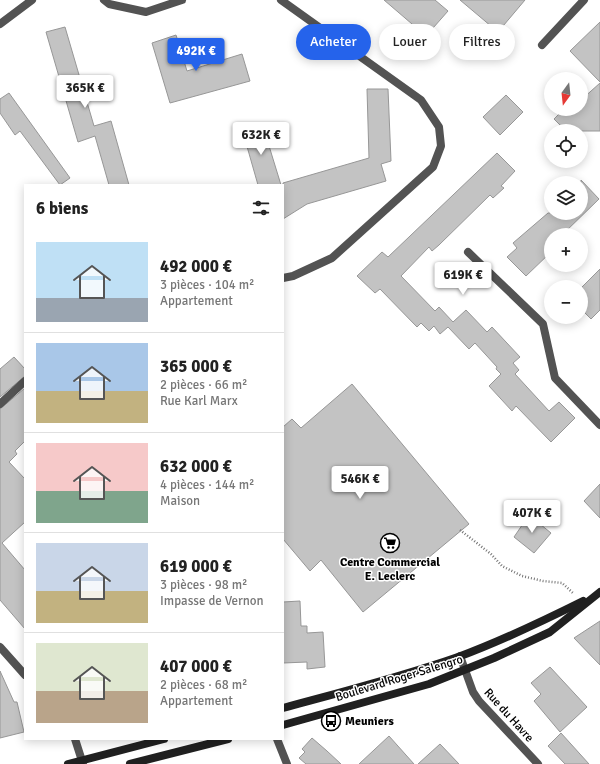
<!DOCTYPE html>
<html lang="fr">
<head>
<meta charset="utf-8">
<style>
  body { margin:0; font-family:Signika,sans-serif; background:#f2f2f2; color:#222; height:100vh; display:flex; flex-direction:column; font-size:15px; white-space:nowrap }
  * { box-sizing:border-box; margin:0 }
  p { font-size:13px; color:#767676 }
  .icon { flex:none; width:22px; height:22px; fill:none; stroke:currentColor; stroke-width:2; stroke-linecap:round; stroke-linejoin:round }
  .map { position:relative; flex:1; overflow:hidden }
  .sheet { position:absolute; left:24px; top:184px; width:260px; height:556px; display:flex; flex-direction:column; background:#fff; border-radius:0px; box-shadow:0 2px 10px #0003 }
  .sheet>* { flex:none }
  .guide { position:absolute; left:296px; top:24px; width:244px; height:36px; display:flex; gap:8px }
  .needle { width:26px; rotate:195deg }
  .controls { position:absolute; left:544px; top:72px; display:grid; gap:8px }
  .controls a { display:grid; place-items:center; width:44px; height:44px; border-radius:50%; background:#fff; box-shadow:0 2px 10px #0003; font-size:20px }
  .price { position:absolute; translate:-50% -34px; padding:0 9px; border-radius:4px; background:#fff; color:#222; font-size:13px; line-height:26px; filter:drop-shadow(0 1px 2px #0008) }
  .price::after { content:''; position:absolute; left:50%; top:24px; width:12px; height:9px; margin-left:-6px; background:inherit; clip-path:polygon(0 0,100% 0,50% 100%) }
  .price.active { background:#2563eb; color:#fff }
  ul { padding:0; list-style:none }
  li { display:flex; align-items:center; gap:12px; height:100px; padding:0 12px }
  li+li { border-top:1px solid #e0e0e0 }
  li span { display:grid; place-items:center; flex:none; width:112px; height:80px; border-radius:0px; color:#555 }
  li>.icon { margin-inline-start:auto }
  span .icon { width:48px; height:48px; fill:#fffc; stroke-width:1 }
  li b { font-size:17px }
  h2 { display:flex; justify-content:space-between; align-items:center; height:48px; padding:0 12px; font-size:17px }
  .chip { padding:0 14px; border-radius:18px; background:#fff; box-shadow:0 2px 10px #0003; font-size:14px; line-height:36px }
  .chip.active { background:#2563eb; color:#fff }
  .map>svg:first-child { display:block }
  .building { fill:#c3c3c3; stroke:#979797 }
  .lines { fill:none; stroke-linecap:round; stroke-linejoin:round }
  .path { stroke:#757575; stroke-width:2.5; stroke-dasharray:1 2; stroke-linecap:butt }
  .service { stroke:#535353; stroke-width:8 }
  .minor { stroke:#535353; stroke-width:8 }
  .secondary { stroke:#202020; stroke-width:8 }
  .labels { text-anchor:middle; stroke-width:3; stroke-linejoin:round; paint-order:stroke }
  .poi-label { font-size:12px; font-weight:bold; fill:#000; stroke:#fff }
  .street-label { font-size:12px; fill:#000; stroke:#fff }
</style>
</head>
<body>
<div class="map">
<svg width="600" height="764" viewBox="0 0 600 764">
  <rect width="100%" height="100%" fill="#fff"/>
  <!-- building -->
  <g class="building">
    <path d="M384,0H435L448,11L426,36Z"/>
    <path d="M460,0H525L498,32Z"/>
    <path d="M600,22V82L570,51Z"/>
    <path d="M65,27L94,126L111,121L129,185H109L95,136L78,142L46,32Z"/>
    <path d="M176,35L187,71L242,54L250,81L170,103L152,43Z"/>
    <path d="M600,83V131H566L554,119L564,109H581V100Z"/>
    <path d="M367,89H388L391,161L381,164L386,181L307,204L283,219V183L369,158Z"/>
    <path d="M9,93L70,178L60,185L20,131L15,135L0,113V99Z"/>
    <path d="M506,95L523,112L500,135L483,117Z"/>
    <path d="M262,123L281,185H258L242,129Z"/>
    <path d="M497,153L515,171L501,186L504,188L493,198L490,195L439,245L432,251L429,247L401,276L435,311L439,307L453,322L466,310L487,332L492,327L520,357L513,363L519,370L515,374L549,411L559,402L575,418L551,442L516,406L512,411L489,386L501,374L496,369L497,367L475,343L469,349L448,327L440,334L434,326L429,331L421,323L417,327L380,289L375,293L357,276L382,252L388,257Z"/>
    <path d="M581,180L599,199L562,235H551V252L526,276L507,257L517,248L513,243L548,213H581Z"/>
    <path d="M600,269V310L591,319L581,309V288Z"/>
    <path d="M14,357L25,369V376L0,397V369Z"/>
    <path d="M352,384L469,524L363,612L321,560L310,571L283,539V427L292,419L301,428Z"/>
    <path d="M25,388V441L15,451L17,454L9,462L25,479V522L2,543L25,570V629L0,600V409Z"/>
    <path d="M600,484V518L584,501Z"/>
    <path d="M529,515L551,533L534,553L514,537Z"/>
    <path d="M300,601L301,626H307V633L323,632L325,667L307,669V662L283,663V602Z"/>
    <path d="M600,621V665L574,638Z"/>
    <path d="M550,667L587,707L560,732L534,701L541,694L531,683Z"/>
    <path d="M0,671L14,702H17L24,732L0,738Z"/>
    <path d="M561,733L589,764H565L548,746Z"/>
    <path d="M389,736L414,764H359Z"/>
    <path d="M312,738L327,751L341,764H306L299,758L305,752L302,749Z"/>
    <path d="M440,744L459,764H418Z"/>
  </g>
  <g class="lines">
    <!-- path -->
    <path class="path" d="M460,530L491,554L502,566L522,576L543,581L562,583L573,593"/>
    <!-- service -->
    <g class="service">
      <path d="M104,0L109,4L146,12L182,0"/>
      <path d="M281,0L421,100L439,127L441,146L433,167L332,258L293,276L283,278"/>
      <path d="M0,404L25,381"/>
    </g>
    <!-- minor -->
    <g class="minor">
      <path d="M0,24L32,0"/>
      <path d="M542,45L584,0"/>
      <path d="M468,252L543,324L555,378L600,425"/>
      <path d="M0,647L25,675"/>
      <path d="M460,656L473,692L479,701L538,764"/>
      <path d="M75,739L83,764"/>
      <path d="M277,739L287,764"/>
    </g>
    <!-- secondary -->
    <g class="secondary">
      <path d="M283,708C342,692 401,677 458,657C501,641 543,621 583,601"/>
      <path d="M283,725L429,684L494,658L550,632L600,592"/>
      <path d="M68,764L164,739"/>
      <path d="M130,764L228,739"/>
    </g>
  </g>
  <!-- icons -->
  <defs>
    <g id="supermarket-ring" transform="scale(1)"><circle r="9.5" fill="#fff" stroke="#000" stroke-width="1.5"/><path d="M-6-5.5h2.5l.6 2H6L4.5 2H-2.5L-4.4-4H-6ZM-1.5 3.2a1.3 1.3 0 1 0 .1 0ZM3 3.2a1.3 1.3 0 1 0 .1 0Z" fill="#000"/></g>
    <g id="bus-ring" transform="scale(1)"><circle r="9.5" fill="#fff" stroke="#000" stroke-width="1.5"/><path d="M-5-6H5V4H4V6H2V4H-2V6H-4V4H-5ZM-3.5-4V0h7V-4ZM-3.5 1.2v1.5H-2V1.2ZM2 1.2v1.5H3.5V1.2Z" fill="#000"/></g>
  </defs>
  <g fill-rule="evenodd">
    <use href="#supermarket-ring" x="390" y="543"/>
    <use href="#bus-ring" x="331" y="721"/>
  </g>
  <g class="labels">
    <!-- poi labels -->
    <g class="poi-label">
      <text x="390" y="566">Centre Commercial<tspan x="390" dy="14">E. Leclerc</tspan></text>
      <text x="345" y="725" text-anchor="start">Meuniers</text>
    </g>
    <!-- street labels -->
    <g class="street-label">
      <text transform="translate(399 678) rotate(-17)" y="4">Boulevard Roger Salengro</text>
      <text transform="translate(509 715) rotate(48)" y="4">Rue du Havre</text>
    </g>
  </g>
</svg>
<div class="controls">
<a><svg class="needle" viewBox="-14 -14 28 28"><path d="M0-13l5 13h-10z" fill="#e53935"/><path d="M0 13l5-13h-10z" fill="#767676"/></svg></a>
<a><svg class="icon" aria-label="locate" viewBox="0 0 24 24"><circle cx="12" cy="12" r="6"/><path d="M12 2v4M12 18v4M2 12h4M18 12h4"/></svg></a>
<a><svg class="icon" aria-label="layers" viewBox="0 0 24 24"><path d="M12 4l9 5-9 5-9-5zM3 14l9 5 9-5"/></svg></a>
<a>+</a>
<a>−</a>
</div>
<b class="price active" style="left:196px;top:72px">492K €</b>
<b class="price" style="left:85px;top:109px">365K €</b>
<b class="price" style="left:261px;top:156px">632K €</b>
<b class="price" style="left:463px;top:296px">619K €</b>
<b class="price" style="left:360px;top:500px">546K €</b>
<b class="price" style="left:532px;top:534px">407K €</b>
<div class="guide">
<a class="chip active">Acheter</a>
<a class="chip">Louer</a>
<a class="chip">Filtres</a>
</div>
<section class="sheet">
<h2>6 biens<svg class="icon" aria-label="filters" viewBox="0 0 24 24"><path d="M4 7h16M4 17h16"/><circle cx="9" cy="7" r="2"/><circle cx="15" cy="17" r="2"/></svg></h2>
<ul>
<li><span style="background:linear-gradient(#bfe0f5 70%,#9aa5b1 0)"><svg class="icon" aria-label="home" viewBox="0 0 24 24"><path d="M3 11l9-7 9 7M6 9v11h12V9"/></svg></span><div><b>492 000 €</b><p>3 pièces · 104 m²</p><p>Appartement</p></div></li>
<li><span style="background:linear-gradient(#a9c7e8 60%,#c2b280 0)"><svg class="icon" aria-label="home" viewBox="0 0 24 24"><path d="M3 11l9-7 9 7M6 9v11h12V9"/></svg></span><div><b>365 000 €</b><p>2 pièces · 66 m²</p><p>Rue Karl Marx</p></div></li>
<li><span style="background:linear-gradient(#f6c9c9 60%,#7fa58c 0)"><svg class="icon" aria-label="home" viewBox="0 0 24 24"><path d="M3 11l9-7 9 7M6 9v11h12V9"/></svg></span><div><b>632 000 €</b><p>4 pièces · 144 m²</p><p>Maison</p></div></li>
<li><span style="background:linear-gradient(#c9d6e8 60%,#c2b280 0)"><svg class="icon" aria-label="home" viewBox="0 0 24 24"><path d="M3 11l9-7 9 7M6 9v11h12V9"/></svg></span><div><b>619 000 €</b><p>3 pièces · 98 m²</p><p>Impasse de Vernon</p></div></li>
<li><span style="background:linear-gradient(#dfe7d0 60%,#b9a48a 0)"><svg class="icon" aria-label="home" viewBox="0 0 24 24"><path d="M3 11l9-7 9 7M6 9v11h12V9"/></svg></span><div><b>407 000 €</b><p>2 pièces · 68 m²</p><p>Appartement</p></div></li>
</ul>
</section>
</div>
</body>
</html>
